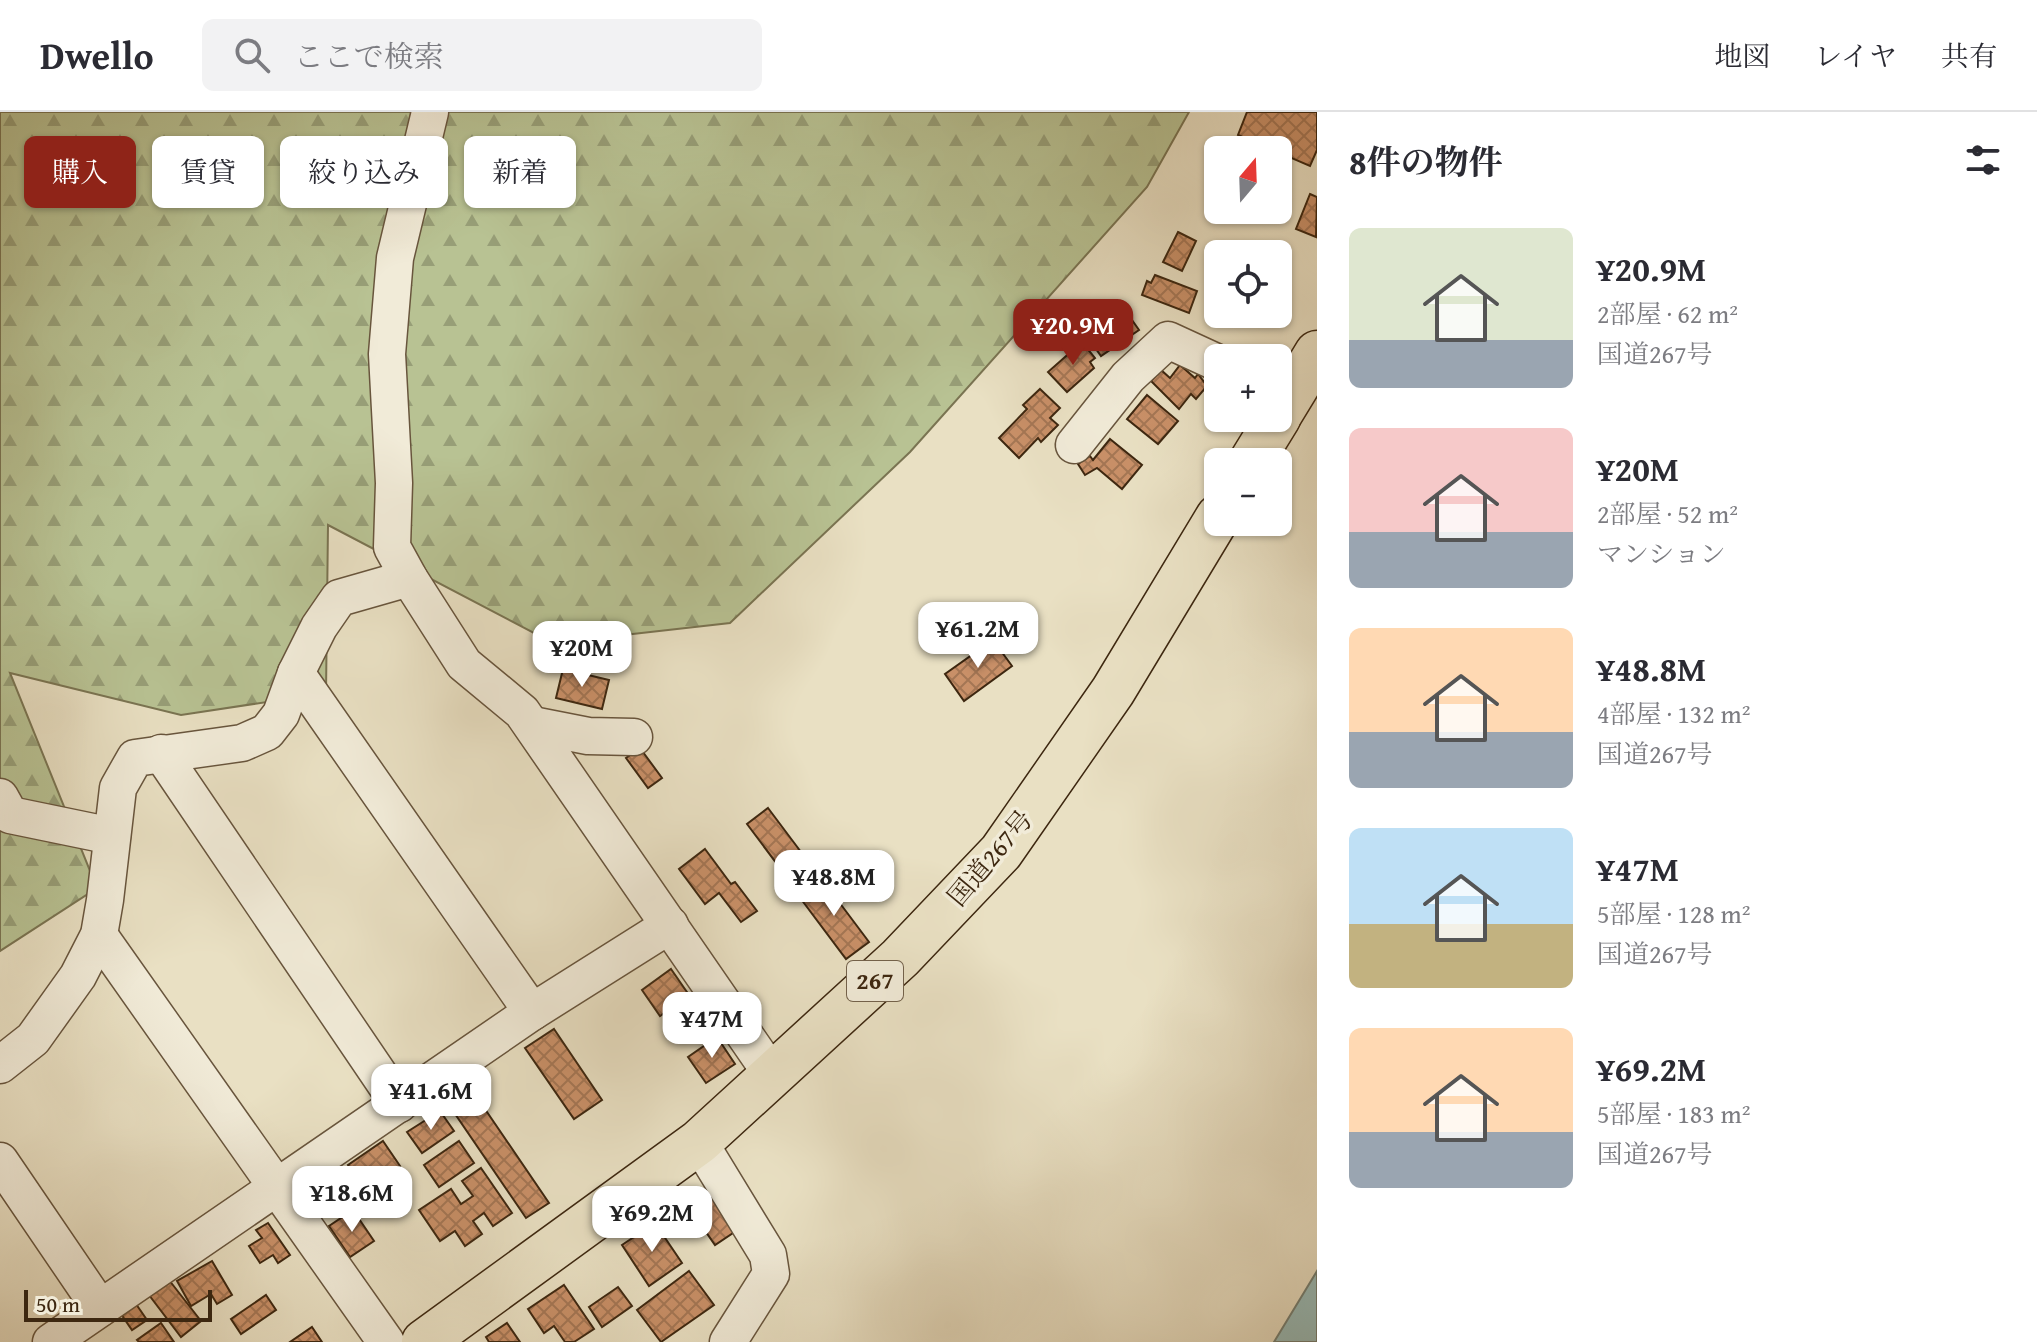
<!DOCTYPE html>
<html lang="ja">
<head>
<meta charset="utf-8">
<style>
  body { margin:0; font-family:"Gentium Book Plus","Noto Serif JP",serif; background:#f2f2f3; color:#2b2b33; height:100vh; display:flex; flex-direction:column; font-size:30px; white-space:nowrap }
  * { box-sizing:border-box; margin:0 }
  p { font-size:26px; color:#7c7c81 }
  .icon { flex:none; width:44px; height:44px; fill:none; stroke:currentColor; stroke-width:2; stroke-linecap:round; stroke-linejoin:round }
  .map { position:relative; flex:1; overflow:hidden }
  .panel { display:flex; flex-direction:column; background:#fff; width:720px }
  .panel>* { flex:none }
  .guide { position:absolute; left:24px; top:24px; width:760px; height:72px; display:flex; gap:16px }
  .needle { width:52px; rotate:19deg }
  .buttons { position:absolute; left:1204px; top:24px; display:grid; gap:16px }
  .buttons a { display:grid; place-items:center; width:88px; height:88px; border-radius:12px; background:#fff; box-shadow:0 2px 6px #0004; font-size:40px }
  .scale { position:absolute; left:24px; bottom:20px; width:188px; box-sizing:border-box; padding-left:8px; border:4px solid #3d2710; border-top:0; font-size:22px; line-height:28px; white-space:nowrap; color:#3d2710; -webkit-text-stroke:6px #f1ebd8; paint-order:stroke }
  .price { position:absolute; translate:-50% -68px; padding:0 18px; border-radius:16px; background:#fff; color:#222; font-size:26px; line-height:52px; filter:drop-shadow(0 2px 4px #0008) }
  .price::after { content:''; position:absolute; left:50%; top:48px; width:24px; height:18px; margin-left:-12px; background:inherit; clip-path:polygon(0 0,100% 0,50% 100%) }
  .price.active { background:#8f2418; color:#fff }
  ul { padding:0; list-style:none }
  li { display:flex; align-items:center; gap:24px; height:200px; padding:0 32px }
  li span { display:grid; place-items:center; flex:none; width:224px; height:160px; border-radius:12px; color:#555 }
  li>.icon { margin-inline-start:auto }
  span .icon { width:96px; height:96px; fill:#fffc; stroke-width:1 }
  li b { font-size:34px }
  h2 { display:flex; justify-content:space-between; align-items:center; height:96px; padding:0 32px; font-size:34px }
  .chip { padding:0 28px; border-radius:12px; background:#fff; box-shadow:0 2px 6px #0004; font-size:28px; line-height:72px }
  .chip.active { background:#8f2418; color:#fff }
  header { display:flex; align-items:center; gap:48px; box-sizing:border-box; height:112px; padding:0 40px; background:#fff; border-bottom:2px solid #e1e1e2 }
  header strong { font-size:38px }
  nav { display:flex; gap:44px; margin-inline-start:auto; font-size:28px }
  .search { width:560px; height:72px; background:#f2f2f3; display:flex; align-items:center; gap:20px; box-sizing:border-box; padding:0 28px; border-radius:12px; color:#7c7c81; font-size:30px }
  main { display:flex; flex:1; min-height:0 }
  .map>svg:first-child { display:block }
  .forest { fill:url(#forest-firs); stroke:#7a7452; stroke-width:2 }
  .water { fill:#98bcb9; stroke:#748075; stroke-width:2 }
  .building { fill:url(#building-cross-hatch); stroke:#3d2710; stroke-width:2 }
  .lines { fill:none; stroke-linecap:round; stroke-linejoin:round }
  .minor-casing { stroke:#68553d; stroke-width:39 }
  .highway-casing { stroke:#3d2710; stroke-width:47 }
  .minor { stroke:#f1ebd8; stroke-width:36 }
  .highway { stroke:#e9e0c3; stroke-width:44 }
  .labels { text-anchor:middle; stroke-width:7; stroke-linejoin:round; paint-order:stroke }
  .shield { fill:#f1ebd8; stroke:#73624c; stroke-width:2 }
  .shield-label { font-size:24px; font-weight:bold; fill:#3d2710 }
  .street-label { font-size:26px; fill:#3d2710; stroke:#f1ebd8 }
</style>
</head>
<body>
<header>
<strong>Dwello</strong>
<div class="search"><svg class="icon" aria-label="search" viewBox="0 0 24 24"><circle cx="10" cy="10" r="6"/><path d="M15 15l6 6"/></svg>ここで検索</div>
<nav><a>地図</a><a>レイヤ</a><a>共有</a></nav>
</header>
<main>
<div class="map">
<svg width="1317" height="1230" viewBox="0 0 1317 1230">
  <defs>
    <pattern id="forest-firs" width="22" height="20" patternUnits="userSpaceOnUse" patternTransform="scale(2)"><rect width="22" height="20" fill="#b8c293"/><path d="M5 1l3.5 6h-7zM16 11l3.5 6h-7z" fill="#979e77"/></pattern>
    <pattern id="building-cross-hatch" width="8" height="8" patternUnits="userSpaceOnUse" patternTransform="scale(2)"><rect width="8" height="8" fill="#c99068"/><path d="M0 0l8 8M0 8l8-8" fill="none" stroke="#a47654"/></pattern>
  </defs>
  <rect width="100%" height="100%" fill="#e9e0c3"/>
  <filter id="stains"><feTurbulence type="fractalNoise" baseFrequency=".0025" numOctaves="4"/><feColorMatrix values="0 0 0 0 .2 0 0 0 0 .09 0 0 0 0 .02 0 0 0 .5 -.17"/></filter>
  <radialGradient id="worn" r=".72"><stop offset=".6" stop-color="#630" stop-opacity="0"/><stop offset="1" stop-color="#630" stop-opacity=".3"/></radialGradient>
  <!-- forest -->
  <path class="forest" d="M0,0H1189L1147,75L910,340L730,511L553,531L328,413L326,581L181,603L10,561L97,776L0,839Z"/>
  <!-- water -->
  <path class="water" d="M1317,1159V1230H1274Z"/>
  <!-- building -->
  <g class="building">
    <path d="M1247,0H1317V38L1310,54L1238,23Z"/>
    <path d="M1278,57L1290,62L1278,89Z"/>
    <path d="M1310,82L1317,85L1316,125L1296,117Z"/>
    <path d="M1178,120L1196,129L1182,159L1163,150Z"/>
    <path d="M1155,163L1197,179L1189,201L1142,183L1147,169L1151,171Z"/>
    <path d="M1120,191L1139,218L1101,244L1082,217Z"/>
    <path d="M1082,230L1095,246L1090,250L1094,256L1067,280L1048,260Z"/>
    <path d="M1180,253L1195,266L1198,262L1207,274L1196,287L1191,282L1179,297L1151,269L1161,258L1170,266Z"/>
    <path d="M1040,277L1060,296L1050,306L1058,313L1041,330L1038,326L1019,346L999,326L1027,297L1023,293Z"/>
    <path d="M1147,283L1178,309L1158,332L1127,307Z"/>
    <path d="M1110,327L1142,353L1122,377L1097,356L1085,363L1078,352L1090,344L1093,348Z"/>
    <path d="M993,528L1012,554L964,589L945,562Z"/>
    <path d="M563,557L609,568L602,597L556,586Z"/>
    <path d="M640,636L662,666L648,676L626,646Z"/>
    <path d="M768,696L816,760L795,776L747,712Z"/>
    <path d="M705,737L731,772L735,770L757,799L741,810L719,781L705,792L679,757Z"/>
    <path d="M821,766L869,830L846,847L798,783Z"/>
    <path d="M671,857L689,883L660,904L642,878Z"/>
    <path d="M554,917L602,988L574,1007L525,936Z"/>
    <path d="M717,925L735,952L706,971L688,945Z"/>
    <path d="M472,978L549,1091L526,1106L449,993Z"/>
    <path d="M440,999L454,1019L422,1041L407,1020Z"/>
    <path d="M383,1029L400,1054L365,1077L348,1053Z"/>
    <path d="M459,1029L474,1051L439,1075L424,1053Z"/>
    <path d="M481,1056L512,1101L493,1114L484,1101L473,1109L482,1122L465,1134L455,1119L440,1129L419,1098L451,1077L461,1092L473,1084L462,1069Z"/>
    <path d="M712,1077L739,1117L715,1133L688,1094Z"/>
    <path d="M353,1098L374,1129L350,1145L329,1114Z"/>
    <path d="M268,1111L290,1143L278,1151L273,1143L260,1151L249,1134L262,1126L256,1118Z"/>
    <path d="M655,1111L682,1151L649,1174L622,1133Z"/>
    <path d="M212,1149L232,1183L217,1192L211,1182L191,1194L177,1169Z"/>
    <path d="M689,1159L714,1193L661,1230L637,1198Z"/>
    <path d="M169,1168L201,1209L181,1225L149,1183Z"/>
    <path d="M564,1173L594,1217L574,1230H565L554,1214L544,1221L528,1197Z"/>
    <path d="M618,1175L632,1194L602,1215L589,1195Z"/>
    <path d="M266,1183L276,1198L241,1222L231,1207Z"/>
    <path d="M136,1192L147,1208L132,1218L121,1202Z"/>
    <path d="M161,1211L174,1230H139L137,1228Z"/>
    <path d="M507,1211L520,1230H489L486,1225Z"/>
    <path d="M312,1215L322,1230H290Z"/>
  </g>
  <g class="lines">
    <!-- minor casing -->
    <g class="minor-casing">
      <g id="minor">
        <path d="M430,0L395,146L387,242L394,371L392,435L409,466L464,552L522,600L773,964"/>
        <path d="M1074,333L1128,265L1168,228L1218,251"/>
        <path d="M296,561L532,900"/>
        <path d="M532,613L588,624L634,625"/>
        <path d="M161,641L399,992"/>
        <path d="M0,685L10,703L112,724"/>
        <path d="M99,823L386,1230"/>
        <path d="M0,953L33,927L78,864L99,823L105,788L118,676L135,646L242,631L267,620L281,602L296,561L319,515L339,486L409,466"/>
        <path d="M699,1030L768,1143L771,1162L728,1230"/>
        <path d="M0,1049L100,1196"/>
        <path d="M51,1230L532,900L670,813"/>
      </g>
    </g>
    <!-- highway casing -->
    <g class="highway-casing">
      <g id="highway">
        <path d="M1278,305L1317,241"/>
        <path d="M1251,350L1278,306"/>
        <path d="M424,1230L699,1030L900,846L1001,740L1113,579L1218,405"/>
      </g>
    </g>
    <!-- minor -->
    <use href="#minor" class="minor"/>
    <!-- highway -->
    <use href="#highway" class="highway"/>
  </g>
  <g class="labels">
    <!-- shield labels -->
    <rect class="shield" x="847" y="849" width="56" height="40" rx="6"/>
    <g class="shield-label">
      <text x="875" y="877">267</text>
    </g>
    <!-- street labels -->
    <g class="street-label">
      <text transform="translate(990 746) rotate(-50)" y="9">国道267号</text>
    </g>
  </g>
  <rect width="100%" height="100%" filter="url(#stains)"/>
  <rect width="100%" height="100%" fill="url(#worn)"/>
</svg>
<div class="buttons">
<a><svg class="needle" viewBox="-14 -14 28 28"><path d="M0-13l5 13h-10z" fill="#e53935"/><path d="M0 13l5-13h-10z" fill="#7c7c81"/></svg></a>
<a><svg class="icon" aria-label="locate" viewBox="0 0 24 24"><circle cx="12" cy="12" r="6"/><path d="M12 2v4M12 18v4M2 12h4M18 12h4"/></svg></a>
<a>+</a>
<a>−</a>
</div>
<div class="scale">50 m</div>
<b class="price active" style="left:1073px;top:255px">¥20.9M</b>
<b class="price" style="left:978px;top:558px">¥61.2M</b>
<b class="price" style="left:582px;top:577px">¥20M</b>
<b class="price" style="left:834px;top:806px">¥48.8M</b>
<b class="price" style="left:712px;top:948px">¥47M</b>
<b class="price" style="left:431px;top:1020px">¥41.6M</b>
<b class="price" style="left:352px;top:1122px">¥18.6M</b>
<b class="price" style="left:652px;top:1142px">¥69.2M</b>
<div class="guide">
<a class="chip active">購入</a>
<a class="chip">賃貸</a>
<a class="chip">絞り込み</a>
<a class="chip">新着</a>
</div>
</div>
<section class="panel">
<h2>8件の物件<svg class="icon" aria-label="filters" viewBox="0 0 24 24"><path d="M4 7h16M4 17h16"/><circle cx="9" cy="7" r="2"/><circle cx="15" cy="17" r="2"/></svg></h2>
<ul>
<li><span style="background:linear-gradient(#dfe7d0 70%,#9aa5b1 0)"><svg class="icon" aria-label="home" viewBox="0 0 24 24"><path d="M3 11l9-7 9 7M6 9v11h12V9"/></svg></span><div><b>¥20.9M</b><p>2部屋 · 62 m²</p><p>国道267号</p></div></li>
<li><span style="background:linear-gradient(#f6c9c9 65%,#9aa5b1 0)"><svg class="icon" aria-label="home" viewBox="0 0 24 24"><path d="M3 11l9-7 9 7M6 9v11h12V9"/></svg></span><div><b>¥20M</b><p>2部屋 · 52 m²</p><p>マンション</p></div></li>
<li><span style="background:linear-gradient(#ffd9b3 65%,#9aa5b1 0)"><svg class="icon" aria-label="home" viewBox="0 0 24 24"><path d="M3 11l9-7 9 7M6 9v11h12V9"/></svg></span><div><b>¥48.8M</b><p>4部屋 · 132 m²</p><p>国道267号</p></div></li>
<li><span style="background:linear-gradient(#bfe0f5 60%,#c2b280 0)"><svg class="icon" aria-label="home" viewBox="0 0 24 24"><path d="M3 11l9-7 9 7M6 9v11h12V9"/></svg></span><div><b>¥47M</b><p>5部屋 · 128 m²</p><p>国道267号</p></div></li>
<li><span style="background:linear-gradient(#ffd9b3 65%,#9aa5b1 0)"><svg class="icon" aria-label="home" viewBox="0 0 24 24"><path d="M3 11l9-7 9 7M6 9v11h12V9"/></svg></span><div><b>¥69.2M</b><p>5部屋 · 183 m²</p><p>国道267号</p></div></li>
</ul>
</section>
</main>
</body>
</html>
